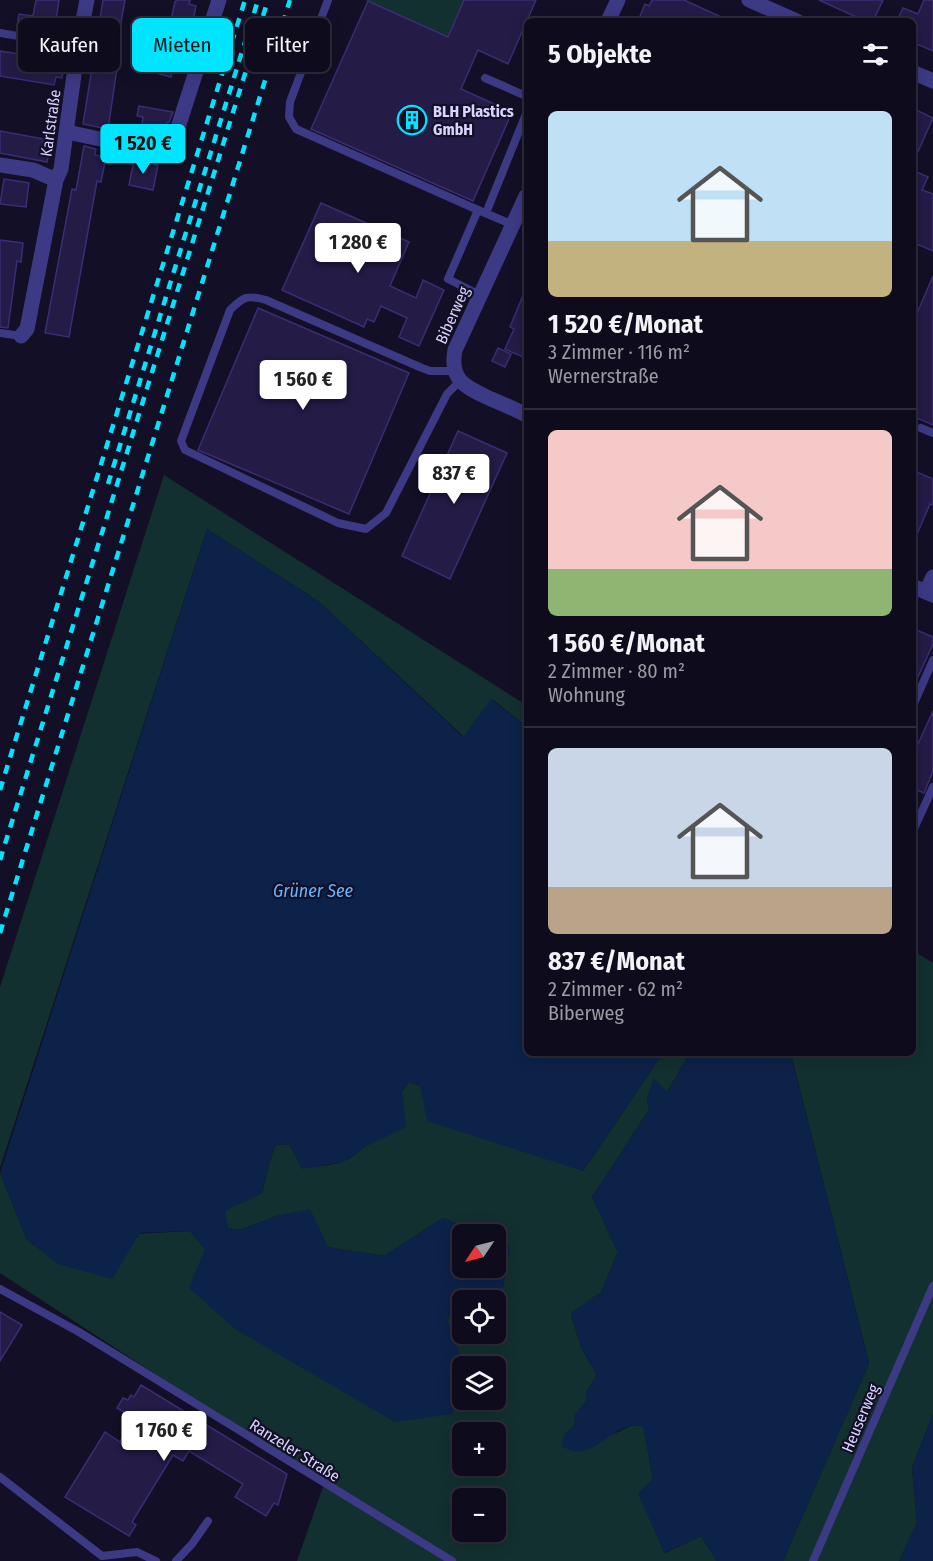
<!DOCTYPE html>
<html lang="de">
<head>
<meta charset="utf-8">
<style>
  body { margin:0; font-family:"Fira Sans Condensed",sans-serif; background:#1c1929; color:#f1f3f6; height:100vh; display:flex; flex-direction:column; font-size:22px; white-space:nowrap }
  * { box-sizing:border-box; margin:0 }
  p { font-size:20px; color:#9b9ba3 }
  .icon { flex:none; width:33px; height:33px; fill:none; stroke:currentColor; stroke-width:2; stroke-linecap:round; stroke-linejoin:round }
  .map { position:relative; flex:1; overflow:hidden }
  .sheet { position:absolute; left:524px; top:18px; width:392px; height:1038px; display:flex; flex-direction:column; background:#0e0b1c; border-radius:9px; box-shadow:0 3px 15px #0003,0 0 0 2px #2e2b3b }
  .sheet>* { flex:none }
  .hud { position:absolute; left:18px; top:18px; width:416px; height:54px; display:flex; gap:12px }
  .needle { width:39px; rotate:235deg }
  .controls { position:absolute; left:452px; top:1224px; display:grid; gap:12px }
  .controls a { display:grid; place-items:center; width:54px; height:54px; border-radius:9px; background:#0e0b1c; box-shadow:0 3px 15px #0003,0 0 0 2px #2e2b3b; font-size:30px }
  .price { position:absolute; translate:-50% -51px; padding:0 14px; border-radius:6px; background:#fff; color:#222; font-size:20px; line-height:39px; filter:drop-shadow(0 2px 3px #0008) }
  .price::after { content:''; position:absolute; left:50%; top:36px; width:18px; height:14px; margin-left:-9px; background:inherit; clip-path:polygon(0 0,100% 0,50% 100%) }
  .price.selected { background:#00e5ff; color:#111 }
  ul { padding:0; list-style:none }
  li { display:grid; align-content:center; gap:12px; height:318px; padding:0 24px }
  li+li { border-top:2px solid #2e2b3b }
  li span { display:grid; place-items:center; height:186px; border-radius:9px; color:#555 }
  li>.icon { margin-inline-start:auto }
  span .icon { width:108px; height:108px; fill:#fffc; stroke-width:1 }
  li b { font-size:26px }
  h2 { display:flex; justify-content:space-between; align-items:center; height:72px; padding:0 24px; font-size:26px }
  .chip { padding:0 21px; border-radius:9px; background:#0e0b1c; box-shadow:0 3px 15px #0003,0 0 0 2px #2e2b3b; font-size:21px; line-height:54px }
  .chip.selected { background:#00e5ff; color:#111 }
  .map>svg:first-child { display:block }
  .green { fill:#12302f; fill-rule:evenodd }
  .water { fill:#0c2248 }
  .building { fill:#241b47; stroke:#3b2d73; stroke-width:1.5 }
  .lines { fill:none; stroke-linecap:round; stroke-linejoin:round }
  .service { stroke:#3d3a85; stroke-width:8 }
  .minor { stroke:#3d3a85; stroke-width:15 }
  .rail { stroke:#00e5ff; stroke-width:4.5; stroke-dasharray:9 8; stroke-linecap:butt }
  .labels { text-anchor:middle; stroke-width:4.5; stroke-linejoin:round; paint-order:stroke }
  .poi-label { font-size:16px; font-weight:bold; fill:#d9d4ff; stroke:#130f26; text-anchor:start }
  .street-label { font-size:16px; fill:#d9d4ff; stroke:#130f26 }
  .water-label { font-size:18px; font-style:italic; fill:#62b6ff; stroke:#130f26 }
</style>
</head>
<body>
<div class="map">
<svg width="933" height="1561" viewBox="0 0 933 1561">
  <rect width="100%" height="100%" fill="#130f26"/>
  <!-- green -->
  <g class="green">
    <path d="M365,0H464L448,37Z"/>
    <path d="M164,475L526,705V726L492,699L464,737L318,601L207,529L0,1168V987Z"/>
    <path d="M912,950L933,963V1414L912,1467L917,1523L899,1561H783L869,1363L792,1058V1053H912Z"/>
    <path d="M663,1053H690L667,1092L654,1079L647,1099L649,1110L592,1197L618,1252L601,1292L571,1314L581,1347L597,1375L586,1393L587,1400L575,1415L574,1425L563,1437C579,1436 597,1438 612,1434C625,1431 629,1422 644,1427L665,1553L701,1536L717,1561H297L324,1484L0,1273V1173L27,1240L190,1231L205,1249L452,1414L462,1394V1400H495V1366H464L446,1318L462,1309V1334H495V1300H478L503,1287L509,1247L495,1240V1234H481L443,1218L384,1256L327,1247L280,1215L239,1230L228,1228L224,1211L262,1193C267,1177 268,1161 276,1145L289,1144L302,1168C315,1166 332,1166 344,1161C377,1146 387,1107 409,1082L420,1085L583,1171ZM462,1432H495V1466H462ZM462,1498H495V1532H462Z"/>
  </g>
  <!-- water -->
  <g class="water">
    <path d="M207,529L318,601L463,737L491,699L526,726V1053H663L583,1171L427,1121L420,1086L409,1082L402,1090L406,1127L367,1146L343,1162L302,1169L289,1144L276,1145C268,1161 267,1177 262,1193L225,1211L228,1228L239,1230L280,1215L310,1209L328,1247L384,1256L443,1218L481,1234H462V1268H495V1240L510,1247L503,1287L478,1300H462V1309L446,1318L464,1366H462V1394L452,1414L395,1422L235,1329L189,1288L205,1249L190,1231L140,1233L112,1279L58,1264L27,1240L0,1173Z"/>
    <path d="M690,1053H792V1059L869,1363L783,1561H717L701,1536L664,1553L638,1493L653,1479L643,1427C613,1417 593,1468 562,1446L563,1437L574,1425L575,1415L587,1400L586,1393L597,1375L581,1347L571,1313L601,1292L618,1252L592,1197L649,1110L647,1099L654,1078L667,1092Z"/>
    <path d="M933,1414V1561H899L917,1523L912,1467Z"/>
  </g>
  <!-- building -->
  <g class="building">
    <path d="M36,0H59L56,20L39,18L38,31L17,27L19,14L33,16Z"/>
    <path d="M103,0H125L113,67L117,68L108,129L83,124Z"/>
    <path d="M177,0H190L189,4L196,6L182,72L173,70L171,77L159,74L175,2Z"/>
    <path d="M464,0H536L508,64L478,50L461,89L512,112L473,201L311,129L368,1L448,37Z"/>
    <path d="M652,0H684L730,21H638L645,4L649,6Z"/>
    <path d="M819,0H883L873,21H865Z"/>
    <path d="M924,0H933V51L912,42V21H897L903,8L918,14Z"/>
    <path d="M0,51L58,60L57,64L64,65L62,78L56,77L54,85L0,76Z"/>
    <path d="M139,106L173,112L169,122H167L165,135L141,132L143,117L137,116Z"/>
    <path d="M912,108L933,118L912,165Z"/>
    <path d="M0,131L44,139L43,142L51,143L47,162L0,153Z"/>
    <path d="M84,146L96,149L95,155L106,157L101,182L97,181L69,337L45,333L72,189L76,190Z"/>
    <path d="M134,160L158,165L153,190L129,185Z"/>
    <path d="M912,170L928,177L922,190L933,194V251L912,242Z"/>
    <path d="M4,179L29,183L26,207L0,204Z"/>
    <path d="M321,203L409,242L390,286L416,298L423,280L444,290L419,346L399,337L407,318L381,306L374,322L367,319L364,327L282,290Z"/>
    <path d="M0,240L23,243L21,262L17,261L8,328L0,327Z"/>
    <path d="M933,276V425L912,416V325Z"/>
    <path d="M526,288V348L523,357L505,349L514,329L510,327Z"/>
    <path d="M258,308L409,373L349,514L198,450Z"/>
    <path d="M498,348L511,354L505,367L492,361Z"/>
    <path d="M458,431L507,453L450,579L402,556Z"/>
    <path d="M912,470L933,479V505L930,504L912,546Z"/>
    <path d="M912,628L933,637V644L912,690Z"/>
    <path d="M933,711V771L924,793L912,788V757Z"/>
    <path d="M0,1312L22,1325L0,1361Z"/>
    <path d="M141,1385L287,1474L278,1505L274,1503L266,1516L245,1503L235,1497L243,1484L189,1451L183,1461L173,1455L132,1522L136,1525L129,1536L65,1497L105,1432L120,1442L134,1418L117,1408L123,1398L128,1400L131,1395L134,1397Z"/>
  </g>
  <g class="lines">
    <!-- service -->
    <g class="service">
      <path d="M328,0L290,102L289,117L296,129L478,210"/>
      <path d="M0,33L78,46"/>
      <path d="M485,78L526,96"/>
      <path d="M486,213L526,114"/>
      <path d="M480,295L448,279L478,210L513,225"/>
      <path d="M0,333L21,336"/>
      <path d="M454,371H430L422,368L266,300C247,295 244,296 230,310L181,441L185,450L338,523L366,529L386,513L447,394L460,381"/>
      <path d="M921,428L933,433"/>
      <path d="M912,708L933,660"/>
      <path d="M912,833L933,787"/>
      <path d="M0,1289L79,1332L452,1561"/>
      <path d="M0,1477L102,1556L137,1552L156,1561"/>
      <path d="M176,1561L192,1544L208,1521"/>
      <path d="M813,1561L933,1286"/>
    </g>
    <!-- minor -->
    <g class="minor">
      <path d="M749,0L797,21"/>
      <path d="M608,21L618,0"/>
      <path d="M912,72L933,81"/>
      <path d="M67,132L161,152L169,150L174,140L219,0"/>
      <path d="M0,165L33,170L56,180"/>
      <path d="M526,196L455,350C449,381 466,387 491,399C503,404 515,409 526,415"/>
      <path d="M21,336L27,329L56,180L61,169L78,46L87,0"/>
      <path d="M912,586L933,595"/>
      <path d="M926,592L933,577"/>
    </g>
    <!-- rail -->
    <g class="rail">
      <path d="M108,484L258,0"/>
      <path d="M0,790L245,0"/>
      <path d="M0,860L268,0"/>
      <path d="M0,933L290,0"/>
    </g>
  </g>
  <!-- icons -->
  <defs>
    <g id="building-ring" transform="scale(1.5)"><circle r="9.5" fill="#130f26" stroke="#00e5ff" stroke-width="1.5"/><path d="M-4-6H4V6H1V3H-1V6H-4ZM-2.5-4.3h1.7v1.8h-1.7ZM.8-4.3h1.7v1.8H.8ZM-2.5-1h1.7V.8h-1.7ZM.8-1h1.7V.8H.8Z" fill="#00e5ff"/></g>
  </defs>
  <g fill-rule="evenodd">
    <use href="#building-ring" x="412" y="120"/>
  </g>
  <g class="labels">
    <!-- poi labels -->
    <g class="poi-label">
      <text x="433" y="117">BLH Plastics<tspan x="433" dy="18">GmbH</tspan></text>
    </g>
    <!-- street labels -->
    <g class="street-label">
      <text transform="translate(50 123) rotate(-82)" y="6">Karlstraße</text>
      <text transform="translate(452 315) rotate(-66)" y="6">Biberweg</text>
      <text transform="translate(860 1418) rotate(-67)" y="6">Heuserweg</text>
      <text transform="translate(295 1450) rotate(32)" y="6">Ranzeler Straße</text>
    </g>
    <!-- water labels -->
    <g class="water-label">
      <text x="313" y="897">Grüner See</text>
    </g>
  </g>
</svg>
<div class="controls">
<a><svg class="needle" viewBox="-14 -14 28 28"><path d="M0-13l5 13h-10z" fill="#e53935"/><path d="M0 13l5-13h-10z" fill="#9b9ba3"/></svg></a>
<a><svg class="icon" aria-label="locate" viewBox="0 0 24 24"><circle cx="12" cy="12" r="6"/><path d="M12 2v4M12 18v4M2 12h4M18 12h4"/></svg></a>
<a><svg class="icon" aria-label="layers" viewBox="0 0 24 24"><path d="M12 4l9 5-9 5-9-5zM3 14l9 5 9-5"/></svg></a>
<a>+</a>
<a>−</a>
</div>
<b class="price selected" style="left:143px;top:175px">1 520 €</b>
<b class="price" style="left:358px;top:274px">1 280 €</b>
<b class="price" style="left:303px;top:411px">1 560 €</b>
<b class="price" style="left:454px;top:505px">837 €</b>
<b class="price" style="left:164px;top:1462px">1 760 €</b>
<div class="hud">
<a class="chip">Kaufen</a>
<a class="chip selected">Mieten</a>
<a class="chip">Filter</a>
</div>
<section class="sheet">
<h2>5 Objekte<svg class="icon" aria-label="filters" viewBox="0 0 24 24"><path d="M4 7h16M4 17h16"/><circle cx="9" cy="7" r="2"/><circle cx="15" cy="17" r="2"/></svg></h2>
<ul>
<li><span style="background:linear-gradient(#bfe0f5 70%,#c2b280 0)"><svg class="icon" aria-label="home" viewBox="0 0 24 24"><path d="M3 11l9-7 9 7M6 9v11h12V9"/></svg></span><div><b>1 520 €/Monat</b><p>3 Zimmer · 116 m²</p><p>Wernerstraße</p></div></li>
<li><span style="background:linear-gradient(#f6c9c9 75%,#8fb573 0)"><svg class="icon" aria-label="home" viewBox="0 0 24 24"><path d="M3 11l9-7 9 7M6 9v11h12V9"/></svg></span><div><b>1 560 €/Monat</b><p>2 Zimmer · 80 m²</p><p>Wohnung</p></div></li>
<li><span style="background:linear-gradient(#c9d6e8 75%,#b9a48a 0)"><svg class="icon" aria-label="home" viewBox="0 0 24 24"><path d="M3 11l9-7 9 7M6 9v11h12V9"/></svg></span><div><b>837 €/Monat</b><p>2 Zimmer · 62 m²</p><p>Biberweg</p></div></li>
</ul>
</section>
</div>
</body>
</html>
